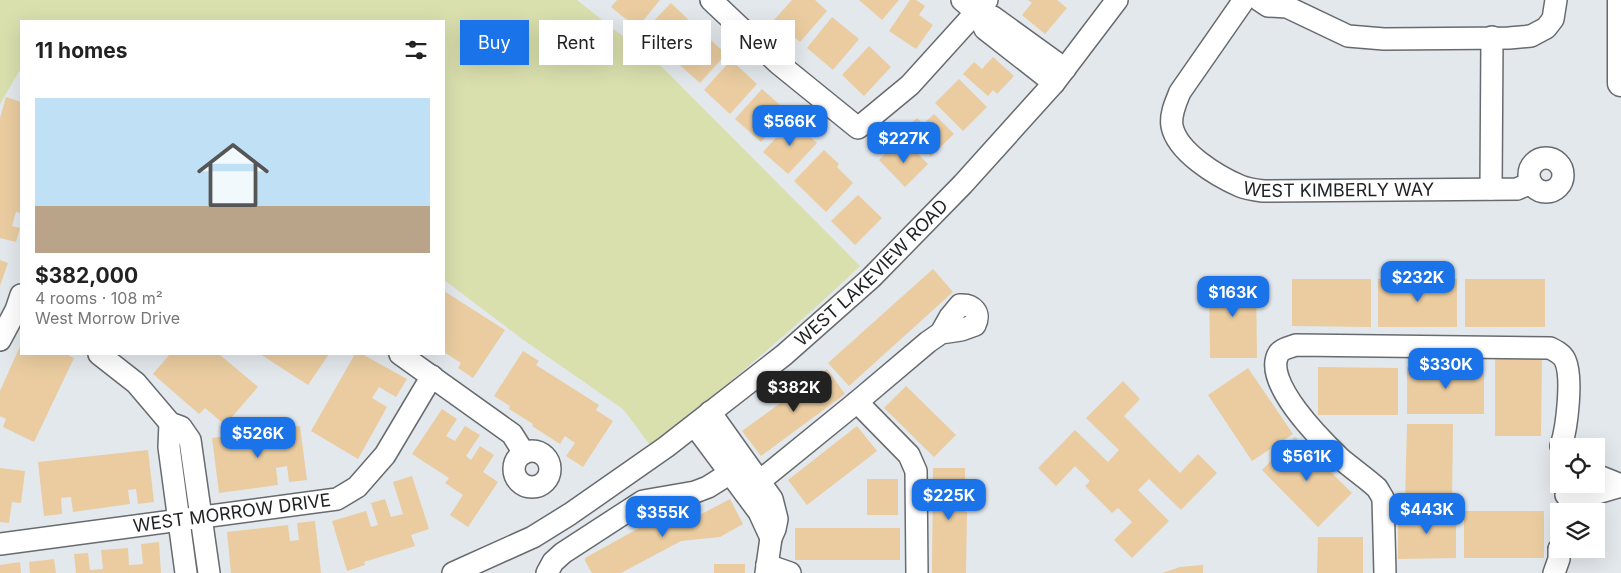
<!DOCTYPE html>
<html lang="en">
<head>
<meta charset="utf-8">
<style>
  body { margin:0; font-family:Inter,sans-serif; background:#f2f2f2; color:#222; height:100vh; display:flex; flex-direction:column; font-size:19px; white-space:nowrap }
  * { box-sizing:border-box; margin:0 }
  p { font-size:16px; color:#767676 }
  .icon { flex:none; width:28px; height:28px; fill:none; stroke:currentColor; stroke-width:2; stroke-linecap:round; stroke-linejoin:round }
  .map { position:relative; flex:1; overflow:hidden }
  .drawer { position:absolute; left:20px; top:20px; width:425px; height:335px; display:flex; flex-direction:column; background:#fff; border-radius:0px; box-shadow:0 5px 20px #0002 }
  .drawer>* { flex:none }
  .banner { position:absolute; left:460px; top:20px; width:475px; height:45px; display:flex; gap:10px }
  .buttons { position:absolute; left:1550px; top:438px; display:grid; gap:10px }
  .buttons a { display:grid; place-items:center; width:55px; height:55px; border-radius:0px; background:#fff; box-shadow:0 5px 20px #0002; font-size:25px }
  .price { position:absolute; translate:-50% -42px; padding:0 11px; border-radius:10px; background:#1a73e8; color:#fff; font-size:16px; line-height:32px; filter:drop-shadow(0 1px 2px #0008) }
  .price::after { content:''; position:absolute; left:50%; top:30px; width:15px; height:11px; margin-left:-8px; background:inherit; clip-path:polygon(0 0,100% 0,50% 100%) }
  .price.on { background:#222; color:#fff }
  ul { padding:0; list-style:none }
  li { display:grid; align-content:center; gap:10px; height:265px; padding:0 15px }
  li+li { border-top:1px solid #e0e0e0 }
  li span { display:grid; place-items:center; height:155px; border-radius:0px; color:#555 }
  li>.icon { margin-inline-start:auto }
  span .icon { width:90px; height:90px; fill:#fffc; stroke-width:1 }
  li b { font-size:21px }
  h2 { display:flex; justify-content:space-between; align-items:center; height:60px; padding:0 15px; font-size:21px }
  .pill { padding:0 18px; border-radius:0px; background:#fff; box-shadow:0 5px 20px #0002; font-size:18px; line-height:45px }
  .pill.on { background:#1a73e8; color:#fff }
  .map>svg:first-child { display:block }
  .green { fill:#d9dfad }
  .building { fill:#eacca0 }
  .lines { fill:none; stroke-linecap:round; stroke-linejoin:round }
  .minor-casing { stroke:#676b6f; stroke-width:24 }
  .major-casing { stroke:#676b6f; stroke-width:29 }
  .minor { stroke:#fff; stroke-width:21 }
  .major { stroke:#fff; stroke-width:26 }
  .labels { text-anchor:middle; stroke-width:5; stroke-linejoin:round; paint-order:stroke }
  .street-label { font-size:18px; fill:#1f2022; stroke:#e3e8ec }
</style>
</head>
<body>
<div class="map">
<svg width="1621" height="573" viewBox="0 0 1621 573">
  <rect width="100%" height="100%" fill="#e3e8ec"/>
  <!-- green -->
  <path class="green" d="M0,0H577L663,68L860,266C793,330 723,389 650,445L623,409L525,341L444,280V21H21V68L0,104Z"/>
  <!-- building -->
  <g class="building">
    <path d="M617,0H660L637,28L611,7Z"/>
    <path d="M792,0H815L827,11L800,42L774,20Z"/>
    <path d="M859,0H899L882,20Z"/>
    <path d="M910,0H916L925,6L919,15L933,25L916,49L889,31Z"/>
    <path d="M1028,0H1057L1067,8L1045,34L1022,15L1032,3Z"/>
    <path d="M671,3L696,27L669,54L644,31Z"/>
    <path d="M832,17L859,39L833,70L807,48Z"/>
    <path d="M701,31L726,54L700,83L674,60Z"/>
    <path d="M869,46L891,67L864,96L842,75Z"/>
    <path d="M993,57L1014,76L997,94L993,90L988,96L963,74L974,62L982,69Z"/>
    <path d="M731,60L757,84L730,114L704,90Z"/>
    <path d="M959,79L987,107L963,131L935,103Z"/>
    <path d="M762,89L788,112L761,142L735,119Z"/>
    <path d="M6,97L21,102V213L16,212L12,226L20,228L16,242L0,238V118Z"/>
    <path d="M934,114L954,134L931,156L905,129L917,118L923,124Z"/>
    <path d="M792,120L817,143L788,174L763,152Z"/>
    <path d="M893,146L902,154L910,146L928,164L905,187L879,160Z"/>
    <path d="M824,150L839,164L837,167L853,183L826,212L794,181Z"/>
    <path d="M858,195L882,218L855,245L831,221Z"/>
    <path d="M0,260L8,263L0,286Z"/>
    <path d="M933,269L953,292L849,386L828,363Z"/>
    <path d="M1256,278L1257,358H1210L1209,279Z"/>
    <path d="M1292,279H1371V327L1292,326Z"/>
    <rect x="1378" y="279" width="79" height="48"/>
    <rect x="1465" y="279" width="80" height="48"/>
    <path d="M444,291L505,330L473,378L458,368L461,363L444,352Z"/>
    <path d="M21,344V354H66L74,358L34,442L3,427L6,419L0,416V391Z"/>
    <path d="M523,351L539,361L536,365L599,405L596,410L613,421L583,467L566,456L575,443L565,436L560,444L532,426L533,424L509,409L510,406L494,396Z"/>
    <path d="M170,354H219L258,387L225,425L205,408L199,414L153,374Z"/>
    <path d="M260,354H329L308,385Z"/>
    <path d="M355,354H362L407,379L396,397L379,387L372,398L387,407L358,459L311,431Z"/>
    <path d="M1495,358H1542L1541,436H1495Z"/>
    <path d="M1318,367L1398,368V415H1318Z"/>
    <rect x="1407" y="367" width="77" height="47"/>
    <path d="M1248,368L1293,434L1252,461L1208,395Z"/>
    <path d="M827,369L845,394L761,456L742,431Z"/>
    <path d="M1123,381L1140,399L1124,416L1180,473L1198,454L1217,473L1181,510L1149,479L1138,490L1169,521L1132,558L1114,540L1132,522L1118,508L1112,513L1085,486L1090,481L1075,466L1056,486L1038,468L1075,430L1108,462L1119,450L1086,418Z"/>
    <path d="M906,386L956,435L934,457L884,408Z"/>
    <path d="M442,409L457,419L446,436L455,441L465,426L480,435L466,456L471,460L480,446L494,455L483,472L498,482L468,527L450,515L463,495L445,483L449,478L412,454Z"/>
    <path d="M1407,424H1453L1452,503L1405,502Z"/>
    <path d="M300,426L307,480L289,482L287,466L276,468L278,485L219,493L212,438Z"/>
    <path d="M857,426L877,451L807,505L788,480Z"/>
    <path d="M1295,437L1352,493L1318,527L1262,470Z"/>
    <path d="M148,450L154,502L138,504L136,489L128,490L130,504L73,512L71,497L61,498L62,514L44,516L38,462Z"/>
    <path d="M0,468L25,471L21,503L12,502L9,523L0,522Z"/>
    <path d="M933,468H965V512H967L966,573H932Z"/>
    <path d="M412,476L429,529L411,535L415,546L364,562L365,565L347,571L332,521L366,511L371,527L378,525L371,503L385,499L391,517L403,514L393,482Z"/>
    <rect x="867" y="479" width="31" height="36"/>
    <path d="M730,499L743,524L720,537L681,541L621,573H592L585,561V558L641,527L647,526L667,515L678,514L681,521L692,519Z"/>
    <path d="M1398,511H1456V558L1398,559Z"/>
    <rect x="1464" y="511" width="80" height="47"/>
    <path d="M315,521L321,573H231L227,532L288,525L290,541L299,540L297,523Z"/>
    <rect x="795" y="528" width="105" height="32"/>
    <path d="M1318,537H1363V573H1317Z"/>
    <path d="M159,542L161,573H76L74,554L88,553L90,570L103,569L101,550L128,548L129,565L143,564L141,544Z"/>
    <path d="M54,559L56,573H30L29,562Z"/>
    <path d="M20,562L21,573H0V565Z"/>
    <rect x="714" y="564" width="31" height="9"/>
    <path d="M1203,565V573H1162L1180,567Z"/>
  </g>
  <g class="lines">
    <!-- minor casing -->
    <g class="minor-casing">
      <g id="minor">
        <path d="M711,0L779,64L858,128L910,85L987,0"/>
        <path d="M962,0L977,13L985,29L1054,83"/>
        <path id="s1" d="M1244,0L1180,92C1176,102 1170,114 1172,126C1177,152 1217,176 1240,186C1247,189 1255,190 1263,191L1517,189L1531,183"/>
        <path d="M1259,0L1268,6L1287,7L1348,36L1384,39L1509,38L1531,36L1546,28L1553,19L1556,0"/>
        <path d="M977,13L993,17L1065,69"/>
        <circle cx="1546" cy="175" r="17"/>
        <path d="M1491,189L1492,37"/>
        <path d="M0,340L16,310L21,295"/>
        <path d="M99,354L136,383L170,423L181,427L190,440L209,573"/>
        <path d="M400,354L512,434L524,453"/>
        <path d="M857,402L909,455L916,471L917,573"/>
        <path d="M710,412L772,499L777,519L775,529L771,538L766,573"/>
        <path d="M170,423L169,447L186,573"/>
        <path d="M695,426L759,512L771,538"/>
        <circle cx="532" cy="469" r="18"/>
        <path d="M1596,475L1621,485"/>
        <path d="M745,493L857,402L928,342L941,333L961,330L975,325C981,313 973,304 960,305L950,317L941,333"/>
        <path d="M1566,495L1594,494L1621,486"/>
        <path id="s2" d="M0,544L337,499L357,487L385,455L432,376"/>
        <path d="M767,565L790,573"/>
        <path id="s3" d="M453,573L533,537L570,514L666,447L784,355L871,278L963,184L1054,83L1117,0"/>
        <path d="M547,573L553,562L563,553L643,501L695,492L708,487L746,463"/>
        <path d="M1385,573L1383,498C1381,495 1379,491 1377,488C1366,478 1353,469 1341,459C1322,441 1261,381 1279,353C1283,348 1291,347 1296,345L1550,348C1556,351 1562,354 1565,360C1573,377 1567,428 1561,446"/>
        <path d="M1554,573L1559,559V549"/>
      </g>
    </g>
    <!-- major casing -->
    <g class="major-casing">
      <path id="major" d="M1621,0V83"/>
    </g>
    <!-- minor -->
    <use href="#minor" class="minor"/>
    <!-- major -->
    <use href="#major" class="major"/>
  </g>
  <g class="labels">
    <!-- street labels -->
    <g class="street-label">
      <text dy="6" stroke="none"><textPath href="#s1" startOffset="340">WEST KIMBERLY WAY</textPath></text>
      <text dy="6" stroke="none"><textPath href="#s3" startOffset="518">WEST LAKEVIEW ROAD</textPath></text>
      <text dy="6" stroke="none"><textPath href="#s2" startOffset="234">WEST MORROW DRIVE</textPath></text>
    </g>
  </g>
</svg>
<div class="buttons">
<a><svg class="icon" aria-label="locate" viewBox="0 0 24 24"><circle cx="12" cy="12" r="6"/><path d="M12 2v4M12 18v4M2 12h4M18 12h4"/></svg></a>
<a><svg class="icon" aria-label="layers" viewBox="0 0 24 24"><path d="M12 4l9 5-9 5-9-5zM3 14l9 5 9-5"/></svg></a>
</div>
<b class="price" style="left:790px;top:147px">$566K</b>
<b class="price" style="left:904px;top:164px">$227K</b>
<b class="price" style="left:1418px;top:303px">$232K</b>
<b class="price" style="left:1233px;top:318px">$163K</b>
<b class="price" style="left:1446px;top:390px">$330K</b>
<b class="price on" style="left:794px;top:413px">$382K</b>
<b class="price" style="left:258px;top:459px">$526K</b>
<b class="price" style="left:1307px;top:482px">$561K</b>
<b class="price" style="left:949px;top:521px">$225K</b>
<b class="price" style="left:1427px;top:535px">$443K</b>
<b class="price" style="left:663px;top:538px">$355K</b>
<div class="banner">
<a class="pill on">Buy</a>
<a class="pill">Rent</a>
<a class="pill">Filters</a>
<a class="pill">New</a>
</div>
<section class="drawer">
<h2>11 homes<svg class="icon" aria-label="filters" viewBox="0 0 24 24"><path d="M4 7h16M4 17h16"/><circle cx="9" cy="7" r="2"/><circle cx="15" cy="17" r="2"/></svg></h2>
<ul>
<li><span style="background:linear-gradient(#bfe0f5 70%,#b9a48a 0)"><svg class="icon" aria-label="home" viewBox="0 0 24 24"><path d="M3 11l9-7 9 7M6 9v11h12V9"/></svg></span><div><b>$382,000</b><p>4 rooms · 108 m²</p><p>West Morrow Drive</p></div></li>
</ul>
</section>
</div>
</body>
</html>
